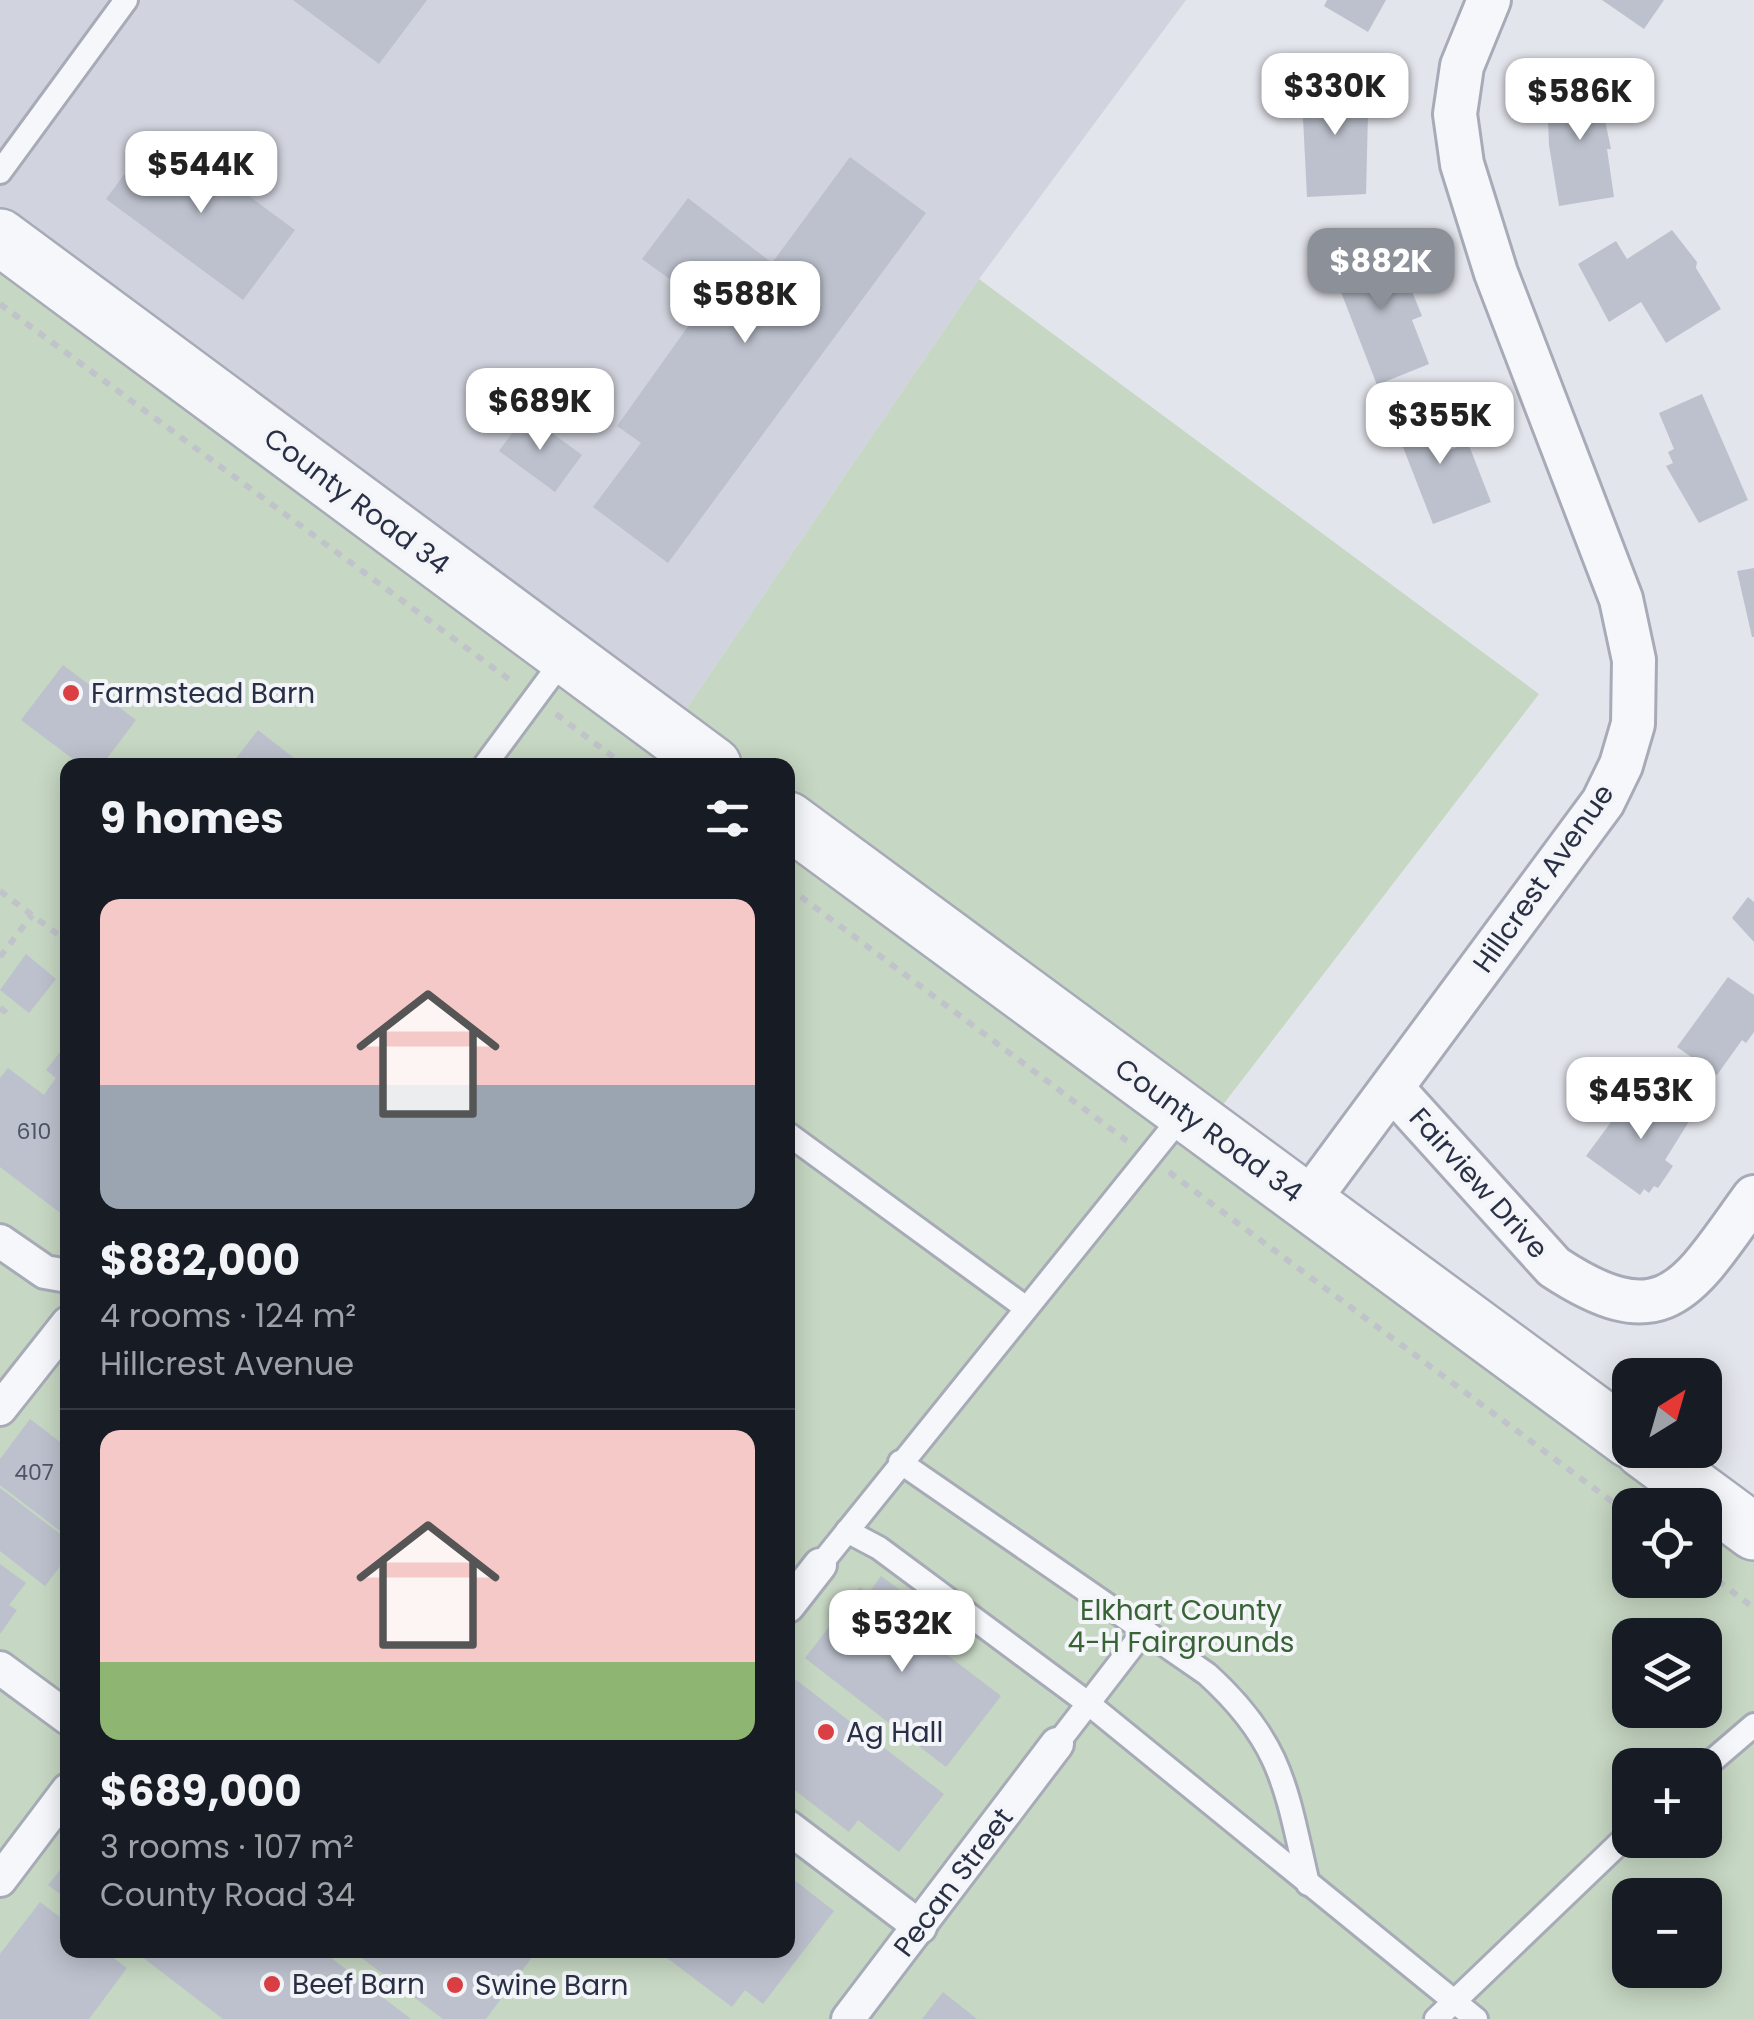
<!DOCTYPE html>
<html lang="en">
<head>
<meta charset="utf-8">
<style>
  body { margin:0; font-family:Poppins,sans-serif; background:#20242c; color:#f1f3f6; height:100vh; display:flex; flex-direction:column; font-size:38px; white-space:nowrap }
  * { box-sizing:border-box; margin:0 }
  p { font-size:32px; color:#9ea1a6 }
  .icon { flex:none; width:55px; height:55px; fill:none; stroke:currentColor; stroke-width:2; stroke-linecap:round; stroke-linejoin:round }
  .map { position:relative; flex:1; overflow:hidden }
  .sheet { position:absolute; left:60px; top:758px; width:735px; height:1200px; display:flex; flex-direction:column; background:#171b24; border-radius:20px; box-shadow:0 5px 25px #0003 }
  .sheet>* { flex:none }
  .needle { width:65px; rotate:37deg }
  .fabs { position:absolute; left:1612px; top:1358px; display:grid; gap:20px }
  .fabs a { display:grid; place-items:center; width:110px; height:110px; border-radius:20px; background:#171b24; box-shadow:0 5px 25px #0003; font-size:50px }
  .price { position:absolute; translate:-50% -85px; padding:0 22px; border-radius:20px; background:#fff; color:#222; font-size:32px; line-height:65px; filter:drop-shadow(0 2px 5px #0008) }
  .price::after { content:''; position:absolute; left:50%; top:60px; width:30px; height:22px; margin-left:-15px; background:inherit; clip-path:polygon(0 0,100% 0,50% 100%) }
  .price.current { background:#8c9099; color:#fff }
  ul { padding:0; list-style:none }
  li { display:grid; align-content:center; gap:20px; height:530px; padding:0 40px }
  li+li { border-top:2px solid #363941 }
  li span { display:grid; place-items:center; height:310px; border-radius:20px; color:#555 }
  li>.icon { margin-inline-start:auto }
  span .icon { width:180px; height:180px; fill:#fffc; stroke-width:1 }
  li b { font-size:42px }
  h2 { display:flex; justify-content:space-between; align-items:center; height:120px; padding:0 40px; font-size:42px }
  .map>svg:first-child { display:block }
  .built { fill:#d1d4de }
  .green { fill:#c6d7c3; fill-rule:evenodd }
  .building { fill:#bcc1cd }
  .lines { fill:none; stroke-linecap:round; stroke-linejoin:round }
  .service-casing { stroke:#a7abb7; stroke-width:28 }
  .pedestrian-casing { stroke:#a7abb7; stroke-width:38 }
  .minor-casing { stroke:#a7abb7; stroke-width:48 }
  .tertiary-casing { stroke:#a7abb7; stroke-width:60 }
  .path { stroke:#c1c3cb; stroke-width:6; stroke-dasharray:8 8; stroke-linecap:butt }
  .service { stroke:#f6f7fa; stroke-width:22 }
  .pedestrian { stroke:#f6f7fa; stroke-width:32 }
  .minor { stroke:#f6f7fa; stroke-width:42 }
  .tertiary { stroke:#f6f7fa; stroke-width:55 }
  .poi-dot { fill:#da3f44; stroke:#f3f5f9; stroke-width:4 }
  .labels { text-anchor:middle; stroke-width:8; stroke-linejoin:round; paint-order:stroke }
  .number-label { font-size:22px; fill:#4e5468 }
  .street-label { font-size:28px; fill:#293046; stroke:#f3f5f9 }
  .poi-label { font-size:28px; fill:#293046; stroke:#f3f5f9; text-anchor:start }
  .park-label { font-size:28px; fill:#386335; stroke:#f3f5f9 }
</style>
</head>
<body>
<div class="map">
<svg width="1754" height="2019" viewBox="0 0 1754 2019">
  <rect width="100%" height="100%" fill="#e3e5ec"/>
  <!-- built -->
  <path class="built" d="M0,0H1186L979,279L680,718L0,214Z"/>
  <!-- green -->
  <g class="green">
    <path d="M0,260L678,765H68V1950H788V846L1132,1101L1188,1150L1238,1181L1679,1505H1630V1580H1705V1524L1754,1560V2019H0ZM1630,1635H1705V1710H1630ZM1630,1765H1705V1840H1630ZM1630,1895H1705V1970H1630Z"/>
    <path d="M979,279L1539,694L1215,1115L788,796V765H745L680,718Z"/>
  </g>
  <!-- building -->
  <g class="building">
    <path d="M293,0H427L379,64Z"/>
    <path d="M1327,0H1386L1368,32L1324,6Z"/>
    <path d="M1602,0H1664L1644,29Z"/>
    <path d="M1356,75L1358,114H1368L1366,194L1307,197L1303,118H1309L1306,78Z"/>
    <path d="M1596,77L1611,149H1607L1614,197L1559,206L1549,145L1548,122L1555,121L1550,84Z"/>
    <path d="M164,133L295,230L243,300L106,199L134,161L140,165Z"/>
    <path d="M850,157L926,213L668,563L593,507L641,443L617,426L704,304L642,259L688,198L772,263Z"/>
    <path d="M1672,230L1697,262L1696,268L1721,309L1666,343L1641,302L1609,322L1578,264L1616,241L1627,259Z"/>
    <path d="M1380,242L1396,284L1407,279L1422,316L1412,320L1429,364L1377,385L1329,261Z"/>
    <path d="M1702,394L1748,500L1699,523L1666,466L1673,463L1668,452L1674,449L1659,413Z"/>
    <path d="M1429,404L1444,440L1438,442L1442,453L1468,443L1491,502L1433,524L1392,419Z"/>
    <path d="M526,414L582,455L555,492L499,451Z"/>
    <path d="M1754,568V637H1752L1737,571Z"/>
    <path d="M63,665L136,720L102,765H81L21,720Z"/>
    <path d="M258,730L303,765H231Z"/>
    <path d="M1748,897L1754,902V942L1732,918Z"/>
    <path d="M26,954L56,979L29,1013L0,990Z"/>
    <path d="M1728,977L1754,995V1032L1746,1043L1742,1040L1717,1075L1677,1047Z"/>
    <path d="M68,1042V1208L63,1215L0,1167V1078L8,1068L44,1095L56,1078L46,1070Z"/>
    <path d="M1662,1092L1693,1115L1665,1160L1673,1166L1658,1188L1654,1186L1649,1193L1644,1189L1640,1195L1586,1156L1631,1095L1649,1108Z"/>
    <path d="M30,1419L68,1448V1537L0,1485V1459Z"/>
    <path d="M0,1488L68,1540V1556L45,1586L0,1551Z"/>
    <path d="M0,1564L26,1583L9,1605L17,1610L0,1634Z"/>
    <path d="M881,1576L900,1590L886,1608L1001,1696L946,1767L805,1658L860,1587L868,1594Z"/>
    <path d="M791,1676L944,1794L899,1852L858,1820L849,1832L788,1785Z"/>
    <path d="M68,1860V1900L48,1885Z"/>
    <path d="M788,1875L834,1911L763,2004L745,1990L732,2007L667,1958L673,1950H788Z"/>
    <path d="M40,1902L68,1923V1950H103L127,1968L89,2019H0V1954Z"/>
    <path d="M133,1950H321L411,2019H223Z"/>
    <path d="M351,1950H534L536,1952L486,2019H443Z"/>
    <path d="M943,1992L977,2019H922Z"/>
  </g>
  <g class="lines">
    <!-- service casing -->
    <g class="service-casing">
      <g id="service">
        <path d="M0,172L126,0"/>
        <path d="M485,765L565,657"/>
        <path d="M788,1134L1026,1308"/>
        <path d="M900,1462L1207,1674C1283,1743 1286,1789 1308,1884"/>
        <path d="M847,1531L879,1548L1089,1704L1476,2019"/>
        <path d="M820,1565L1185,1112"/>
        <path d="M1057,1744L1145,1630"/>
        <path d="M1705,1767L1754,1725"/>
        <path d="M1436,2019L1630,1833"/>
      </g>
    </g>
    <!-- pedestrian casing -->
    <g class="pedestrian-casing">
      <g id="pedestrian">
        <path d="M0,1241L45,1272L68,1276"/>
        <path d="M0,1409L68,1323"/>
        <path d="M788,1606L820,1565"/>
        <path d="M0,1668L68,1718"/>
        <path d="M788,1827L920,1927"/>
        <path d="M0,1880L68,1790"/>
        <path d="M848,2019L1057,1744"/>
      </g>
    </g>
    <!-- minor casing -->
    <g class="minor-casing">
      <g id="minor">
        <path d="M1392,1088L1554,1267C1666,1341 1689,1286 1754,1197"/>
        <path d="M1307,1202L1603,802L1621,765L1633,724L1634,660L1621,599L1496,273L1462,164L1455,114L1462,66L1489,0"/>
      </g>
    </g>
    <!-- tertiary casing -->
    <g class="tertiary-casing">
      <g id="tertiary">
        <path d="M0,237L713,765"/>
        <path d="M788,820L1630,1440"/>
        <path d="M1643,1450L1754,1532"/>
      </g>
    </g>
    <!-- path -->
    <g class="path">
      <path d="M0,304L514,683"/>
      <path d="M556,714L624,765"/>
      <path d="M788,887L1127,1141"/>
      <path d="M0,891L68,942"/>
      <path d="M0,957L32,915"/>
      <path d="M0,1008L4,1011L11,1003"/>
      <path d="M1169,1172L1630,1515"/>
      <path d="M1705,1571L1754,1608"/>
    </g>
    <!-- service -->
    <use href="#service" class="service"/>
    <!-- pedestrian -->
    <use href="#pedestrian" class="pedestrian"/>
    <!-- minor -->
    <use href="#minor" class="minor"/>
    <!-- tertiary -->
    <use href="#tertiary" class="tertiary"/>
  </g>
  <!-- markers -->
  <g class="poi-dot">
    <circle cx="71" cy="693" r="10"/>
    <circle cx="826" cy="1732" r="10"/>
    <circle cx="272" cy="1984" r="10"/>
    <circle cx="455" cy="1985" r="10"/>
  </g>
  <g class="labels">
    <!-- number labels -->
    <g class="number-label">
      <text x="34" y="1139">610</text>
      <text x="34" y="1480">407</text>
    </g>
    <!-- street labels -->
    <g class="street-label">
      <text transform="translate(357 501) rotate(37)" y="10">County Road 34</text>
      <text transform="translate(1543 878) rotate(-55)" y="10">Hillcrest Avenue</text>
      <text transform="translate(1209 1130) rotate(36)" y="10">County Road 34</text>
      <text transform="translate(1479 1183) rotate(48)" y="10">Fairview Drive</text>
      <text transform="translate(953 1882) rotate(-53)" y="10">Pecan Street</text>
    </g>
    <!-- poi labels -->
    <g class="poi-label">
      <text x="91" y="703">Farmstead Barn</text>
      <text x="846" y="1742">Ag Hall</text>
      <text x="292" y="1994">Beef Barn</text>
      <text x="475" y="1995">Swine Barn</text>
    </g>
    <!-- park labels -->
    <g class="park-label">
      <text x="1181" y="1620">Elkhart County<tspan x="1181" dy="32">4-H Fairgrounds</tspan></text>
    </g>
  </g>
</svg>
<div class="fabs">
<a><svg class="needle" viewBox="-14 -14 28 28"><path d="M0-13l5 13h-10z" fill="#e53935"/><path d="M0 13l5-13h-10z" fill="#9ea1a6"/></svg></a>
<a><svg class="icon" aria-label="locate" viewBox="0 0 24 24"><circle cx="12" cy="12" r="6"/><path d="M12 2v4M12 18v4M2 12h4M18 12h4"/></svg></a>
<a><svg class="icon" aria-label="layers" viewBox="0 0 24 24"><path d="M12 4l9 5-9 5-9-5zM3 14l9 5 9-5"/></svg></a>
<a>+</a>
<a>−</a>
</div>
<b class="price" style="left:1335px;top:138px">$330K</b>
<b class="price" style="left:1580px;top:143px">$586K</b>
<b class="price" style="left:201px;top:216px">$544K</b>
<b class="price current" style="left:1381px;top:313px">$882K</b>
<b class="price" style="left:745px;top:346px">$588K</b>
<b class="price" style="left:540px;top:453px">$689K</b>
<b class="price" style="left:1440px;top:467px">$355K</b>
<b class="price" style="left:1641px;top:1142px">$453K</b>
<b class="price" style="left:902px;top:1675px">$532K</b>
<section class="sheet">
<h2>9 homes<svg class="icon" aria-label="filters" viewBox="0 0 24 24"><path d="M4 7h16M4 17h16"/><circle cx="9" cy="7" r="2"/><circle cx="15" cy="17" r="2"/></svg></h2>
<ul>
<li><span style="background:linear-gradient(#f6c9c9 60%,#9aa5b1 0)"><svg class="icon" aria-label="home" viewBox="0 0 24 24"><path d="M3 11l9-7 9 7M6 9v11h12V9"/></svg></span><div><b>$882,000</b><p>4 rooms · 124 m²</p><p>Hillcrest Avenue</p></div></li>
<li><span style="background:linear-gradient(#f6c9c9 75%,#8fb573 0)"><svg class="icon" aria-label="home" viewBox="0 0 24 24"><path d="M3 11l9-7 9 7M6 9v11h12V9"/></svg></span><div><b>$689,000</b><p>3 rooms · 107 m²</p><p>County Road 34</p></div></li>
</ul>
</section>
</div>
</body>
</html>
